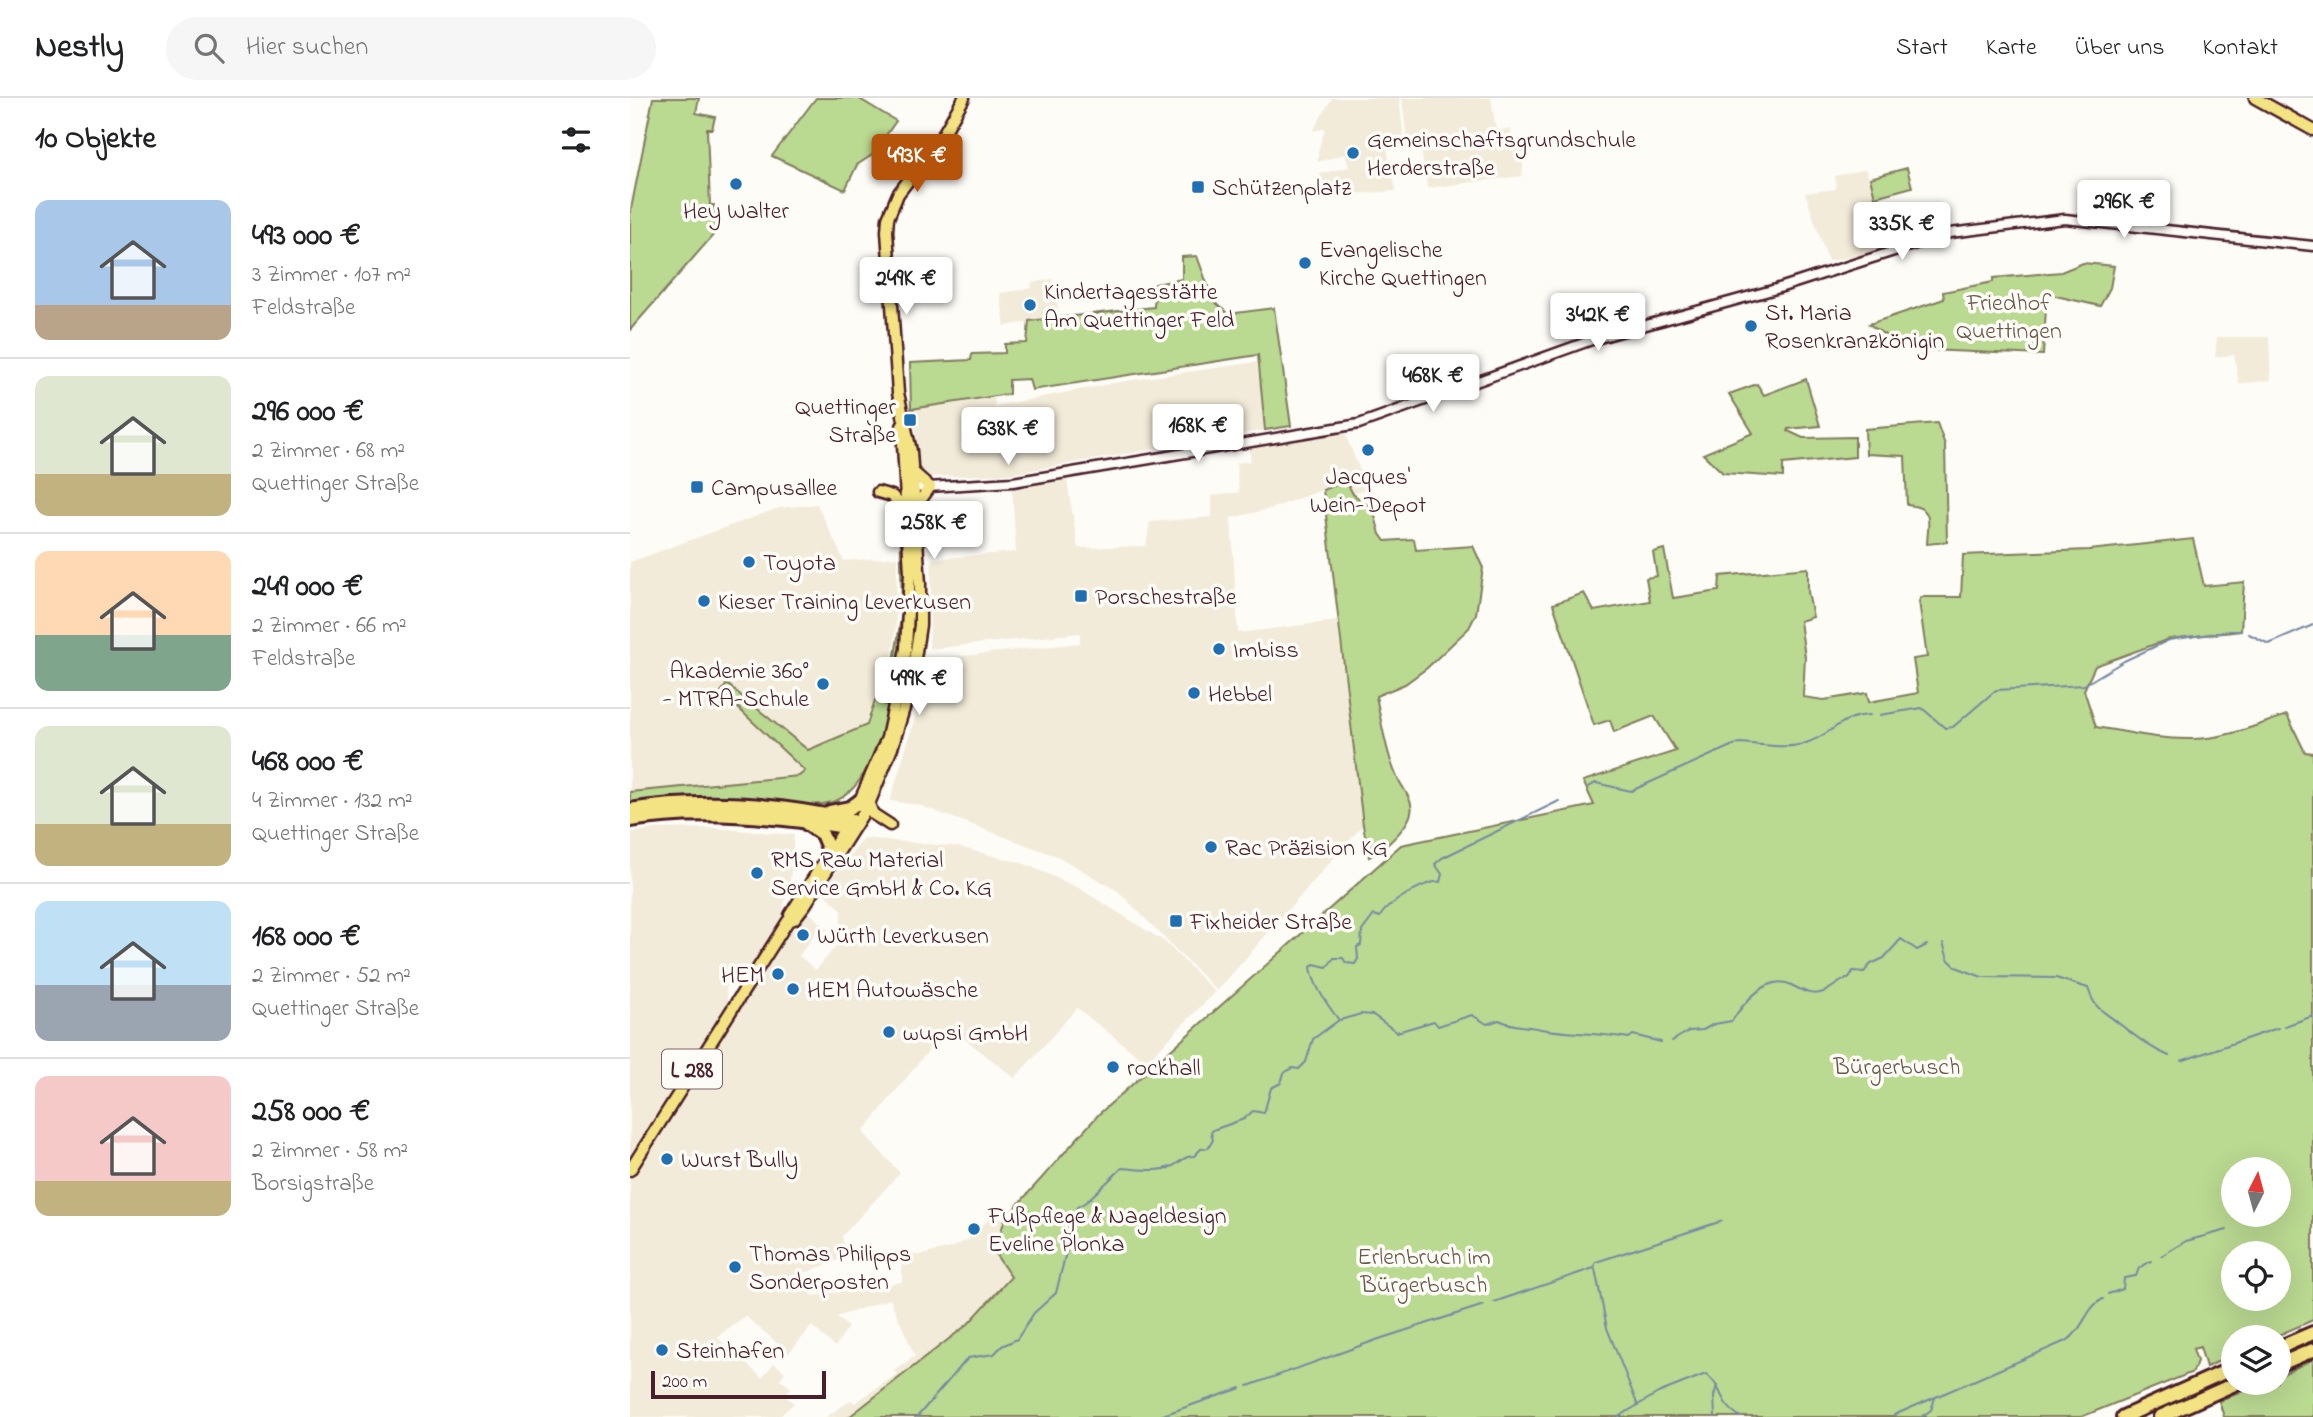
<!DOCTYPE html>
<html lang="de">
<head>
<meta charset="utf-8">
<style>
  body { margin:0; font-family:"Indie Flower",sans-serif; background:#f6f6f6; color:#202124; height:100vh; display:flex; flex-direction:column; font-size:26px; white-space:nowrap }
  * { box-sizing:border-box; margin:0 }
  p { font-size:23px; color:#757577 }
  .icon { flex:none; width:38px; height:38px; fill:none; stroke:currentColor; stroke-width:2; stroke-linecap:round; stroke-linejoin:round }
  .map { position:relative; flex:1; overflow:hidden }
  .side { display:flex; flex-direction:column; background:#fff; width:630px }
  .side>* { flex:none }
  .needle { width:46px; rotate:6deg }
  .tools { position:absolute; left:1591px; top:1059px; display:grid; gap:14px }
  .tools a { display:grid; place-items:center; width:70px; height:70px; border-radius:50%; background:#fff; box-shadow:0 7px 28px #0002; font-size:35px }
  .scale { position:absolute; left:21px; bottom:18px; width:175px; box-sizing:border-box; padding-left:7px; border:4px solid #4a1f2b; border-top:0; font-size:19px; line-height:24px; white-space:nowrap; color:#4a1f2b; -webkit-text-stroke:5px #fdfcf7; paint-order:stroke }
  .price { position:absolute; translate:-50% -60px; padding:0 16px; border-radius:7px; background:#fff; color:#222; font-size:23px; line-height:46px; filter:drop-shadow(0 2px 4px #0008) }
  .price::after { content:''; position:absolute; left:50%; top:42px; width:21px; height:16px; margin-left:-10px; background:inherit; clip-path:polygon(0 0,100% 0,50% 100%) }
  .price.active { background:#b45309; color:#fff }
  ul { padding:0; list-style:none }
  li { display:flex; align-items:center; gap:21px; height:175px; padding:0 35px }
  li+li { border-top:2px solid #e0e0e0 }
  li span { display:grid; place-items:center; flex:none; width:196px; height:140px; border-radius:14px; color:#555 }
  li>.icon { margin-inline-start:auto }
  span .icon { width:84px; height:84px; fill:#fffc; stroke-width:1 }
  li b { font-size:30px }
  h2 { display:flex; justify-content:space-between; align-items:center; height:84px; padding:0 35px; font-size:30px }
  header { display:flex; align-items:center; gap:42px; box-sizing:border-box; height:98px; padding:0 35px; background:#fff; border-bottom:2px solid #e0e0e0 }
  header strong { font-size:33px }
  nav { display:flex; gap:38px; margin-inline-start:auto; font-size:24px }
  .search { width:490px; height:63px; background:#f6f6f6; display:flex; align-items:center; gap:18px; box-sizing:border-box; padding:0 24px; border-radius:38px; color:#757577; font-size:26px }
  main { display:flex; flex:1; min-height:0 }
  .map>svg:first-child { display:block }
  .built { fill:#f3ebd9 }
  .green { fill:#bad991; stroke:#827c5e; stroke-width:2; fill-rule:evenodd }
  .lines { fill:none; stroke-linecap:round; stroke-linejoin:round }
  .stream { stroke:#758aa2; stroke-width:2 }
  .minor-casing { stroke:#4a1f2b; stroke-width:13 }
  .major-casing { stroke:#4a1f2b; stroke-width:15 }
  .highway-casing { stroke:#4a1f2b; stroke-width:18 }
  .minor { stroke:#fdfcf7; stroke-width:8 }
  .major { stroke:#f4e382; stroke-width:10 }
  .highway { stroke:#f4e382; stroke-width:12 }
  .poi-dot { fill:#1f6fb2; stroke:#fdfcf7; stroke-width:2.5 }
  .labels { text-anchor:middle; stroke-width:7; stroke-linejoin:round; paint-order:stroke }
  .shield { fill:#fdfcf7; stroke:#806168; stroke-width:2 }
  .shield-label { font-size:23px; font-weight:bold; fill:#4a1f2b }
  .poi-label { font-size:24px; fill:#4a1f2b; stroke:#fdfcf7; text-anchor:start }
  .park-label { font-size:24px; fill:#6c574a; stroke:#fdfcf7 }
</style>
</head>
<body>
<header>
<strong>Nestly</strong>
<div class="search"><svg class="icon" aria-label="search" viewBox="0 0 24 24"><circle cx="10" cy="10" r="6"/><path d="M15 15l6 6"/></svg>Hier suchen</div>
<nav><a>Start</a><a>Karte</a><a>Über uns</a><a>Kontakt</a></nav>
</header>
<main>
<section class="side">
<h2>10 Objekte<svg class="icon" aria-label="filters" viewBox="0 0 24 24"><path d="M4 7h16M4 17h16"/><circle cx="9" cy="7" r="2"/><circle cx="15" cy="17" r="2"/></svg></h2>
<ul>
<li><span style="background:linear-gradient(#a9c7e8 75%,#b9a48a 0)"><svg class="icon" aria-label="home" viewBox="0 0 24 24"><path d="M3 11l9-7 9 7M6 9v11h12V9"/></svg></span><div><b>493 000 €</b><p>3 Zimmer · 107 m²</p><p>Feldstraße</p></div></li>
<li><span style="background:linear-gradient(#dfe7d0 70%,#c2b280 0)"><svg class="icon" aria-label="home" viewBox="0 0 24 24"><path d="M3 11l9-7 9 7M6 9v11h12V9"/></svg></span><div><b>296 000 €</b><p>2 Zimmer · 68 m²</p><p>Quettinger Straße</p></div></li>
<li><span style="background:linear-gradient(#ffd9b3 60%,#7fa58c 0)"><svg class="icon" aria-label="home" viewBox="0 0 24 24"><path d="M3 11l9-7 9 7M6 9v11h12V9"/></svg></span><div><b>249 000 €</b><p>2 Zimmer · 66 m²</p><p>Feldstraße</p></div></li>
<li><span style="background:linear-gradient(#dfe7d0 70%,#c2b280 0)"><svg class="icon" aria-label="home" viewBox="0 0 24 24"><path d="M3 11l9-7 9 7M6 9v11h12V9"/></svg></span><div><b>468 000 €</b><p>4 Zimmer · 132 m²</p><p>Quettinger Straße</p></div></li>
<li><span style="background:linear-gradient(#bfe0f5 60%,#9aa5b1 0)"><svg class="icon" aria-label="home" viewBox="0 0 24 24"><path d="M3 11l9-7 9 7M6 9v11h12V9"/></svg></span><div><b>168 000 €</b><p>2 Zimmer · 52 m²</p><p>Quettinger Straße</p></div></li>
<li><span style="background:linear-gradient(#f6c9c9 75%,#c2b280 0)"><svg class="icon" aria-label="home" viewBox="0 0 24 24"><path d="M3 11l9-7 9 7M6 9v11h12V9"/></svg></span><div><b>258 000 €</b><p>2 Zimmer · 58 m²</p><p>Borsigstraße</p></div></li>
</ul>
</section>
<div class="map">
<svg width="1683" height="1319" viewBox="0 0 1683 1319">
  <rect width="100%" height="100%" fill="#fdfcf7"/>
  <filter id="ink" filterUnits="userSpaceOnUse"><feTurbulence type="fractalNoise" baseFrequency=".0143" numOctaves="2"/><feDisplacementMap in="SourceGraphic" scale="14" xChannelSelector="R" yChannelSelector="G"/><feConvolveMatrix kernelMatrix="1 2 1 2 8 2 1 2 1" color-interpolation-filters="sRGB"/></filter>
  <g filter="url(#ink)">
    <!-- built -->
    <g class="built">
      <path d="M702,0H769L774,42L756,46L766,93L694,98L690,76L719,69L715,56L688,64V54L695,30L683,33Z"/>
      <path d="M772,0H861L866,32L881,31L882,45L895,46L892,78L797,90L791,51L778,52Z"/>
      <path d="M1236,71L1259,148L1233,157L1198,163L1175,95L1206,91L1205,78Z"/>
      <path d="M422,181L430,219L375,228L370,195L402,190L401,185Z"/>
      <path d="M1587,239H1639L1641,282L1609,286L1604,257L1585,259Z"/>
      <path d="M627,264L635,332L379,376L294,379L287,374L286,332L281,311L364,300L366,313V308L495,283Z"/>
      <path d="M715,335L737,391L723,396L716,383L640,411L601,420L608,535L707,523L733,727L587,893L488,793L429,759L288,707L260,703L287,613L296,562L450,545V503V535L299,551L302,461L386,454L382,390L436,376L448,450L516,448L520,424L582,419V398L609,394L606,365L621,363L619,352L629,347Z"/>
      <path d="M187,406L214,463L267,459L266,527L263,554L254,587L245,602L237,627L178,652L97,587L91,594L175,672L169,678L0,694V464L149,410Z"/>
      <path d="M84,730L164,737L160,785L149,826L111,885L99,884L96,890L97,901L108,911L152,845L177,813L198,831L193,837L187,833L169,858L186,872L211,842V811L191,793L234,740L329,749L395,766L449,790L535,844L585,894L516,964L447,910L385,980L318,928L233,1034L270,1075L212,1138L216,1159L170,1177L173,1186L183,1198L272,1184V1156L291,1157L321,1150L338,1142L363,1117L375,1121L364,1154L381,1178L338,1226L219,1319H196L221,1302L225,1305L267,1276L264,1273L285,1258L260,1201L207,1219L218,1229L205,1249L182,1228L159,1255L115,1218L87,1239L132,1280L144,1265L155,1274L150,1281L161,1290L154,1297L164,1305L149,1319H0V735L25,731Z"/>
    </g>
    <!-- green -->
    <g class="green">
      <path d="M23,0H69L66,15L85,19L82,31H77L80,107H84L86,134L0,232V116Z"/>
      <path d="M186,0H228L266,23L242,57L227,67L215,92L142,58Z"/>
      <path d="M1277,70L1282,89L1245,99L1240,80Z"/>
      <path d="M567,158L583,202L598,216L644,210L661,328L635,332L628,257L402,292L399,281L379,282V296L281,311L280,265L341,262L342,256L375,255V246L397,245L399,223L524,209L525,186L552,181V159Z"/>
      <path d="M1453,165L1484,168L1480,190L1470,208L1417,196L1413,257L1275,251L1239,226L1314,201L1313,194L1363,184V180L1431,174Z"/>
      <path d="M1176,281L1190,328L1158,331V333L1173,340L1225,339V359L1153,366V379L1093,375L1073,356L1123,335L1099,296L1127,286L1134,297Z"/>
      <path d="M1307,325L1315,347L1317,444L1297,446C1298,424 1305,409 1277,407L1275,358L1236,356L1235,331Z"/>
      <path d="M716,383L723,396L743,411L750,436L755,443L784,441L786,452L843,448L853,470L846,516L839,530L797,570L775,586L746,598C751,622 755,649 764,672C768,684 778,694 781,706C786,724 754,752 739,759L733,727L693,392Z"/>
      <path d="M270,413C280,457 277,506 272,551C269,590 244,693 202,704C182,710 164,704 144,704C96,703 48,706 0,707V694L169,678L175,673L91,594L97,586L178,652L237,627L245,602L257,607L272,514Z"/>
      <path d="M1563,441L1574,488L1614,484L1611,533L1539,541L1465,568L1454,592L1466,629C1498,634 1530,642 1563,641C1595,641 1627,627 1657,617L1675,654L1683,655V1222L1644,1239H1603V1257L1576,1269L1570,1249L1563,1251L1567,1263L1563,1274L1451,1319H219L338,1226L381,1179L364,1154L375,1121L469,1016L771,747L964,707L953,683L1046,653L1024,618L984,634L980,622L964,627L923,506L954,495L964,513L1020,503L1016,480L1027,478L1023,454L1034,451L1043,500L1089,493L1090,478L1178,470V494L1183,519L1170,523L1175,559L1173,599L1194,602L1237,595L1239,604L1288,595L1283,561L1297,559L1289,503L1292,499H1331L1333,457L1459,452ZM1648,1071V1116H1603V1071ZM1648,1155V1200H1603V1155Z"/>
      <path d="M1683,1261V1319H1594L1589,1303L1633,1285L1648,1284L1649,1278Z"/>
    </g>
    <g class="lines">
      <!-- stream -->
      <g class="stream">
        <path d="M1619,536L1639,546L1683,527"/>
        <path d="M1250,617L1292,610L1315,630L1323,629L1366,592L1454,587L1494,563L1539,542L1599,533H1611"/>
        <path d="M958,689L966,685L1001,693L1101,648L1110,645C1130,646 1157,652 1176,645C1203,636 1210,618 1240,617"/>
        <path d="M1313,845L1318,861L1326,869L1352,879L1426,880L1458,890C1465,912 1471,911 1487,924C1504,937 1518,949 1539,958"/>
        <path d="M710,922L731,916L743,917L767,934L804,923L808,928L842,917L857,926L869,922C886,930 894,927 911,931C940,936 970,935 999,940L1003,937L1031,944"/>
        <path d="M1655,928L1683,918"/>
        <path d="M1042,943L1059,933L1073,932L1084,926L1102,923C1112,907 1136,877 1159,886C1169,890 1178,898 1190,895C1201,893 1207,883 1219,880L1223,873L1234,874L1241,866L1254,860L1271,841L1287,852L1297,847"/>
        <path d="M1551,963L1648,930"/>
        <path d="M1531,1158L1556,1143L1597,1132"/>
        <path d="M965,1171L977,1230L1008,1308"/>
        <path d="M1478,1196L1493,1191L1494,1180L1506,1178L1509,1170L1521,1163"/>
        <path d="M864,1204L964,1170L966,1164L1092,1123"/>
        <path d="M618,1288L749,1241L854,1207"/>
        <path d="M1264,1317L1438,1242C1454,1231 1456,1209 1473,1201"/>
        <path d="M530,1318L611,1290"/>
        <path d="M287,1319L338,1260L364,1256L372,1248L387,1241L404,1215L426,1195L447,1109L456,1104L492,1070C509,1071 528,1075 543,1068C551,1064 554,1058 564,1058L571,1051L578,1050L583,1042L581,1035L583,1032L614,1021L623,1013L634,1015L641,990L651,985L654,975L662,970L669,971L676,964L683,941L709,922C698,908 683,887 681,869L684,866L697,869L704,860H713L716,865L725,866L728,861L727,849L731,847L732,833L744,817L750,819C755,807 796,782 810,784L812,776L805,766L812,760L929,703"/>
        <path d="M988,1319L1028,1295L1076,1276C1095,1291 1087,1305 1111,1319"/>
        <path d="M1085,1319L1084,1298L1087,1287"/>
        <path d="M1291,1319L1301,1312L1305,1300"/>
      </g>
      <!-- minor casing -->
      <g class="minor-casing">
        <path id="minor" d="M281,390L383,384L729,326L962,242L1146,191L1320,135L1435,121L1683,148"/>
      </g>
      <!-- major casing -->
      <g class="major-casing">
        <g id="major">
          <path d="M1625,0L1683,32"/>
          <path d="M282,373L300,389L285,410"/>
          <path d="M248,394L262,398L274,411"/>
          <path d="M239,706L243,716L260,727"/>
          <path d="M228,707L257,640L276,551L280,475L272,328"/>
          <path d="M160,817L218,726"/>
          <path d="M0,1072L158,823L164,821L175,807L239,706L262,650L281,587L290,527V486L281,353L268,295L257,133L258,120L268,96L311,40L334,0"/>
        </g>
      </g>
      <!-- highway casing -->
      <g class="highway-casing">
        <g id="highway">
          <path d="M0,712C74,700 148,706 221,722"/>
          <path d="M200,714L220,710L231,702"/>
          <path d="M0,722C72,710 145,719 216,729"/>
          <path d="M176,725L192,736L200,755"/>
          <path d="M1648,1250L1683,1235"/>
          <path d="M1648,1267L1683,1252"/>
          <path d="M1493,1319L1603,1270"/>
          <path d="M1530,1319L1609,1284"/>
        </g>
      </g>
      <!-- minor -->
      <use href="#minor" class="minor"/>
      <!-- major -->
      <use href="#major" class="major"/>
      <!-- highway -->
      <use href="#highway" class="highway"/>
    </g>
  </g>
  <!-- markers -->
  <g class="poi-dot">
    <circle cx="723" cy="55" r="7"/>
    <circle cx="106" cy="86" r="7"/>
    <rect x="561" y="82" width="14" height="14" rx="3.5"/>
    <circle cx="675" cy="165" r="7"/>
    <circle cx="400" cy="207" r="7"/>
    <circle cx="1121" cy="228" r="7"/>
    <rect x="273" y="315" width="14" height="14" rx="3.5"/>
    <circle cx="738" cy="352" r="7"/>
    <rect x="60" y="382" width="14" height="14" rx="3.5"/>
    <circle cx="119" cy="464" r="7"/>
    <rect x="444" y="491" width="14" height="14" rx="3.5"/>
    <circle cx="74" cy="503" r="7"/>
    <circle cx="589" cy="551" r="7"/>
    <circle cx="193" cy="586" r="7"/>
    <circle cx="564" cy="595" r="7"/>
    <circle cx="581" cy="749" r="7"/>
    <circle cx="127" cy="775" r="7"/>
    <rect x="539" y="816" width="14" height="14" rx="3.5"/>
    <circle cx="173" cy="837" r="7"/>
    <circle cx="148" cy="876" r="7"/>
    <circle cx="163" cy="891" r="7"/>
    <circle cx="259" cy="934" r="7"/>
    <circle cx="483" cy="969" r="7"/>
    <circle cx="37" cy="1061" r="7"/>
    <circle cx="344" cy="1131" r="7"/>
    <circle cx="105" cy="1169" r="7"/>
    <circle cx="32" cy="1252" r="7"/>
  </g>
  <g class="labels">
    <!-- shield labels -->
    <rect class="shield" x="32" y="951.5" width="60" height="39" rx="5"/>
    <g class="shield-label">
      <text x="62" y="979">L 288</text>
    </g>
    <!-- poi labels -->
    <g class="poi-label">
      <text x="737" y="49">Gemeinschaftsgrundschule<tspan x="737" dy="28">Herderstraße</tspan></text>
      <text x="582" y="97">Schützenplatz</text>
      <text x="106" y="120" text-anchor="middle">Hey Walter</text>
      <text x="689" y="159">Evangelische<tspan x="689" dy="28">Kirche Quettingen</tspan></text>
      <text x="414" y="201">Kindertagesstätte<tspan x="414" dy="28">Am Quettinger Feld</tspan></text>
      <text x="1135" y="222">St. Maria<tspan x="1135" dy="28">Rosenkranzkönigin</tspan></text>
      <text x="266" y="316" text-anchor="end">Quettinger<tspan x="266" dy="28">Straße</tspan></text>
      <text x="738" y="386" text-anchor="middle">Jacques'<tspan x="738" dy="28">Wein-Depot</tspan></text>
      <text x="81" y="397">Campusallee</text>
      <text x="133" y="472">Toyota</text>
      <text x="465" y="506">Porschestraße</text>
      <text x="88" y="511">Kieser Training Leverkusen</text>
      <text x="603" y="559">Imbiss</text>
      <text x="179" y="580" text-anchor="end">Akademie 360°<tspan x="179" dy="28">- MTRA-Schule</tspan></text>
      <text x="578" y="603">Hebbel</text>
      <text x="595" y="757">Rac Präzision KG</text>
      <text x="141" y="769">RMS Raw Material<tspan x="141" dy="28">Service GmbH &amp; Co. KG</tspan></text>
      <text x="560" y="831">Fixheider Straße</text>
      <text x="187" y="845">Würth Leverkusen</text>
      <text x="134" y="884" text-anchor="end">HEM</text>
      <text x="177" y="899">HEM Autowäsche</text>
      <text x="273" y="942">wupsi GmbH</text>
      <text x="497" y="977">rockhall</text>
      <text x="51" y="1069">Wurst Bully</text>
      <text x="358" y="1125">Fußpflege &amp; Nageldesign<tspan x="358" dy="28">Eveline Plonka</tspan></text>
      <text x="119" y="1163">Thomas Philipps<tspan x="119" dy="28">Sonderposten</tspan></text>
      <text x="46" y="1260">Steinhafen</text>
    </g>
    <!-- park labels -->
    <g class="park-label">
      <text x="1379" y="212">Friedhof<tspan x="1379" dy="28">Quettingen</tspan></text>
      <text x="1267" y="976">Bürgerbusch</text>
      <text x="794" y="1166">Erlenbruch im<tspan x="794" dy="28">Bürgerbusch</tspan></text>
    </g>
  </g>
</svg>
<div class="tools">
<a><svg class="needle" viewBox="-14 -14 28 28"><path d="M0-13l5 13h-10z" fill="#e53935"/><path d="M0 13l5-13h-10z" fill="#757577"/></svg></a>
<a><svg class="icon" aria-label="locate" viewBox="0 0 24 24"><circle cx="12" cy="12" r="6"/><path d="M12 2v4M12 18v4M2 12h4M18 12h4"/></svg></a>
<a><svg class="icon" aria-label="layers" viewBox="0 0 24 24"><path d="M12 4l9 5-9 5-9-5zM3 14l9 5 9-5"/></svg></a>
</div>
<div class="scale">200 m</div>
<b class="price active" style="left:287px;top:96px">493K €</b>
<b class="price" style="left:1494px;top:142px">296K €</b>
<b class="price" style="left:1272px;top:164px">335K €</b>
<b class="price" style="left:276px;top:219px">249K €</b>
<b class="price" style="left:968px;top:255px">342K €</b>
<b class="price" style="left:803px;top:316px">468K €</b>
<b class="price" style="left:568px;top:366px">168K €</b>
<b class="price" style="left:378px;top:369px">638K €</b>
<b class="price" style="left:304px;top:463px">258K €</b>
<b class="price" style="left:289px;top:619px">499K €</b>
</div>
</main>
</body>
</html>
